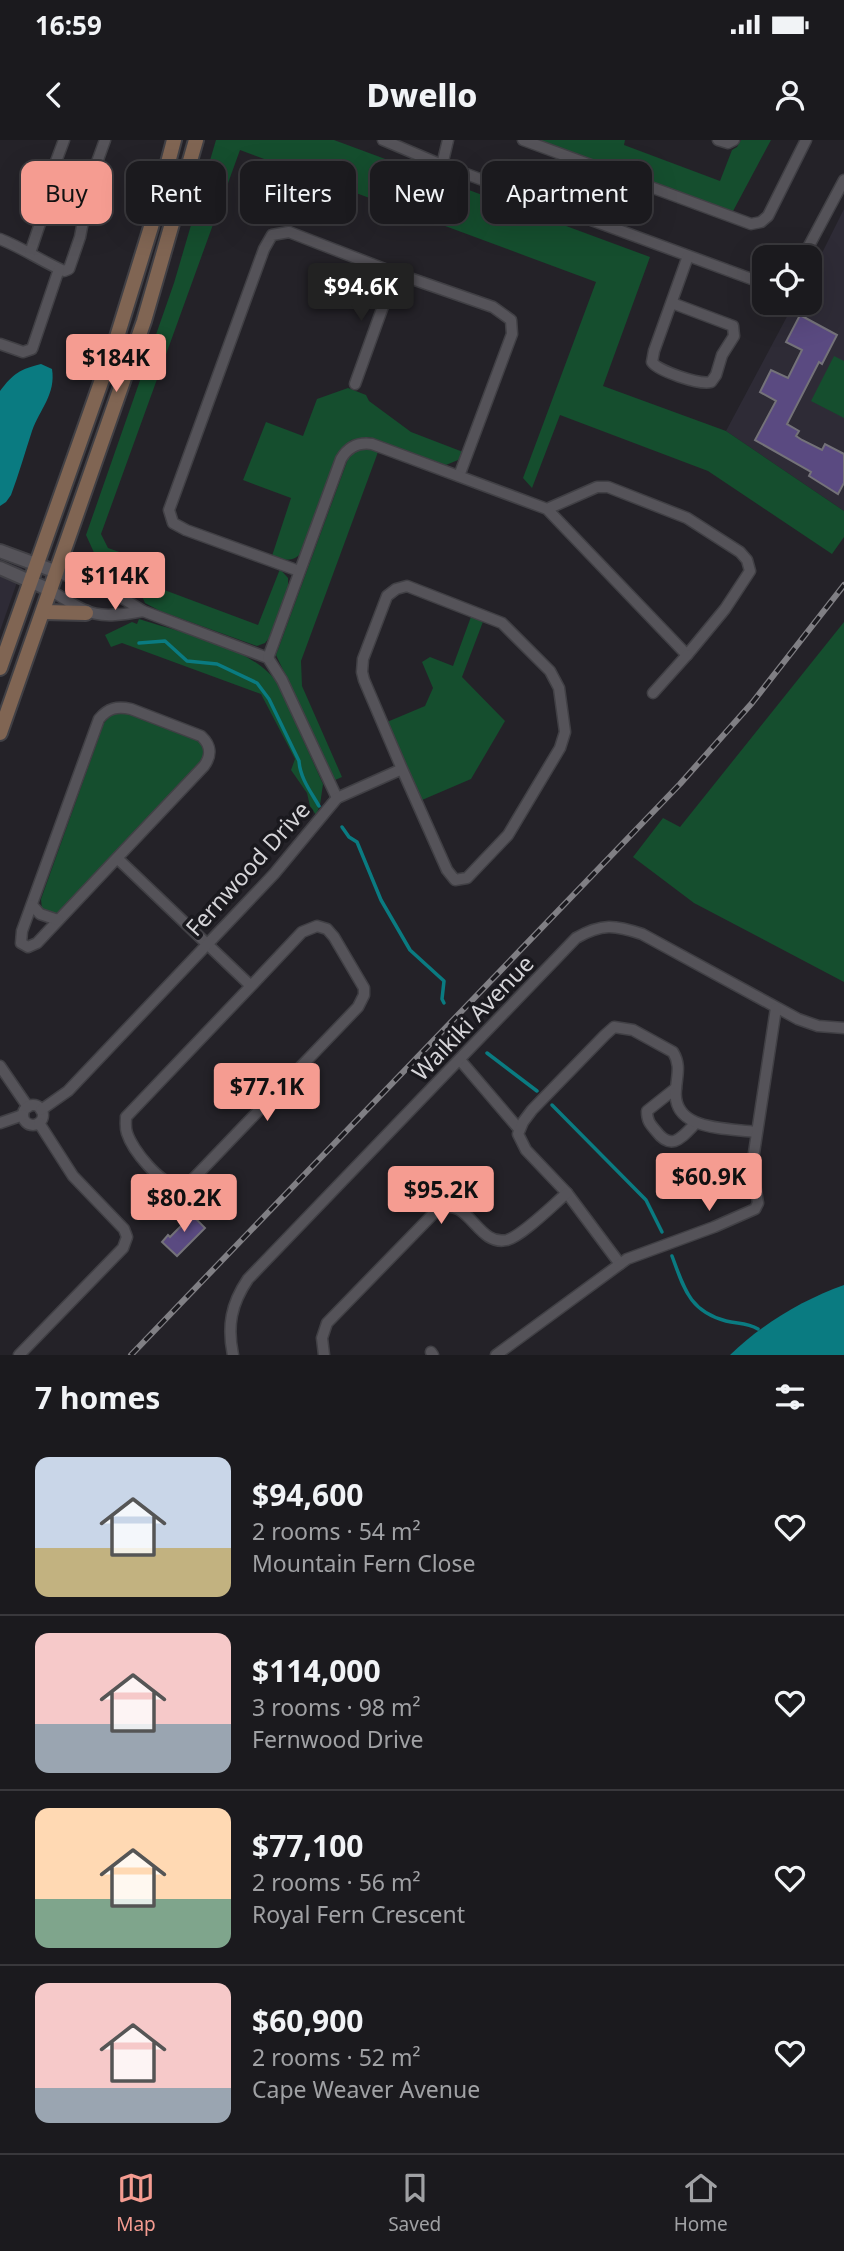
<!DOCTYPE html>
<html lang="en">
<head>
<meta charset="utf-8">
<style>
  body { margin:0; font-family:"Noto Sans",sans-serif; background:#28272b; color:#f1f3f6; height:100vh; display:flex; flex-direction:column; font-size:26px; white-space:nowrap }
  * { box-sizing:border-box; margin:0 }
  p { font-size:23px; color:#a0a1a4 }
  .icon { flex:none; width:38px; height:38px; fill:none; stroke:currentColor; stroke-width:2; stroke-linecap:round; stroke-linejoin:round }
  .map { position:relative; height:1215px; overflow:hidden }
  .drawer { display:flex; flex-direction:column; background:#1b1a1e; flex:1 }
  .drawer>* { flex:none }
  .hud { position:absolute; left:21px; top:21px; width:803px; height:63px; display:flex; gap:14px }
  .controls { position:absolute; left:752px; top:105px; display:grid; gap:14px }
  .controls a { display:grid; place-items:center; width:70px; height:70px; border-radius:14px; background:#1b1a1e; box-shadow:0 7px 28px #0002,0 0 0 2px #39383c; font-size:35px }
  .price { position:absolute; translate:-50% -60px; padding:0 16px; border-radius:7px; background:#f59c91; color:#111; font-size:23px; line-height:46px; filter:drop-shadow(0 2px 4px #0008) }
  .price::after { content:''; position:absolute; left:50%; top:42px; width:21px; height:16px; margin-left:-10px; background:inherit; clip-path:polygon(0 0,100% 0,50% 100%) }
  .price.current { background:#222; color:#fff }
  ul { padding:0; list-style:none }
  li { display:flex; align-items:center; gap:21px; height:175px; padding:0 35px }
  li+li { border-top:2px solid #39383c }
  li span { display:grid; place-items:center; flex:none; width:196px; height:140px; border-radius:14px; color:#555 }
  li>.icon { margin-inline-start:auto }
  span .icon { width:84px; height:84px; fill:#fffc; stroke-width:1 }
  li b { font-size:30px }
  h2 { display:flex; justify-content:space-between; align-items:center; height:84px; padding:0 35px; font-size:30px }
  .chip { padding:0 24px; border-radius:14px; background:#1b1a1e; box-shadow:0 7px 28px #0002,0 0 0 2px #39383c; font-size:24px; line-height:63px }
  .chip.current { background:#f59c91; color:#111 }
  .status { display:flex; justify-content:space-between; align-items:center; height:49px; padding:0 35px; background:#1b1a1e; direction:ltr }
  .status svg { height:19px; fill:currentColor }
  header { display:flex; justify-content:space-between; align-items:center; height:91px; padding:0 35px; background:#1b1a1e; font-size:32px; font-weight:800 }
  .tabs { display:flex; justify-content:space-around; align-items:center; height:98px; border-top:2px solid #39383c; background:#1b1a1e; font-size:19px; color:#a0a1a4 }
  .tabs a { display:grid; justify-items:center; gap:4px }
  .tabs .current { color:#f59c91 }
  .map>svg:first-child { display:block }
  .built { fill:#2e2b36 }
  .green { fill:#154e2e }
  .water { fill:#0a7b81 }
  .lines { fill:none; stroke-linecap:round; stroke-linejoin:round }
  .stream { stroke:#0a7b81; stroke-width:3.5 }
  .building { fill:#5a4a81; stroke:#747279; stroke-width:2 }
  .service-casing { stroke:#414045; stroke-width:9 }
  .minor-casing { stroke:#414045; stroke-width:13 }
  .tertiary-casing { stroke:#414045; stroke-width:16 }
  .secondary-casing { stroke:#414045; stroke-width:18 }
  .service { stroke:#555359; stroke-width:5 }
  .minor { stroke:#555359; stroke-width:10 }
  .tertiary { stroke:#555359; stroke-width:12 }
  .secondary { stroke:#806553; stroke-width:14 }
  .rail-casing { stroke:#807f84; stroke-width:6 }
  .rail { stroke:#1a191e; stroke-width:3.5; stroke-dasharray:10; stroke-linecap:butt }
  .labels { text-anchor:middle; stroke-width:7; stroke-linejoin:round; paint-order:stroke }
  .street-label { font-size:23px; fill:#d5d4d8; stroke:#1a191e }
</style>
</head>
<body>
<div class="status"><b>16:59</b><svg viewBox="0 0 49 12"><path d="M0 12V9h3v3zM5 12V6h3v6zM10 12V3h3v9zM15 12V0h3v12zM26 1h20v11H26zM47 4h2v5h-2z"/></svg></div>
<header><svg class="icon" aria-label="back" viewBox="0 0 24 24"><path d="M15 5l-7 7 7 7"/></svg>Dwello<svg class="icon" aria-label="person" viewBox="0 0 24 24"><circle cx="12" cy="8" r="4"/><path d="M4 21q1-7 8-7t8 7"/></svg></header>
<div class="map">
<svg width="844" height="1215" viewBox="0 0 844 1215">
  <rect width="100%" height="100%" fill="#242228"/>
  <!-- built -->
  <g class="built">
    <path d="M844,69V371L726,291L791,169L799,168L802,163H810V137Z"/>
    <path d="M0,420L22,428L0,491Z"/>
  </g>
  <!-- green -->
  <g class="green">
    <path d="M216,0H334L650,117L603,246L726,291L844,371V397L832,414L708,331L560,275L532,348L523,338L596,142L240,10L101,394L108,408L139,419L151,445L258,485L280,429L288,438V448L269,498L265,503L257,506L160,471L145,463L130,429L96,417L86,395L174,143Z"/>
    <path d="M534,0H625L624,5L720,41L732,10L737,7L741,0H771L732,73Z"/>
    <path d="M834,216L844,221V278L811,261Z"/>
    <path d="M348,248L366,255L369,261L411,292L463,312L458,320L446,325L369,297L351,300L339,313L302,412C293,423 284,420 272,416L291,358L243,340L266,282L303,296L317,259Z"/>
    <path d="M367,308L378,312L301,521L302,546L342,637L335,640L276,515L348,319L356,311Z"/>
    <path d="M472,474L484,479L462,537L505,581L471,639L422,660L387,582L425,566L433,548L422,522L430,517L453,526Z"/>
    <path d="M139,479C180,493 253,506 278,544L323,644L320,665L316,675L310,666L307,653L291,630L295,619L261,554L122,503L111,507L105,495L132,482L137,484Z"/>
    <path d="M844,482V842L694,763L633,717L663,678L680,687Z"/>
    <path d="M126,572L198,599L205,609L202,624L60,771L53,775L42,770L41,759L104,583L112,574Z"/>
  </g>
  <!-- water -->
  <g class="water">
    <path d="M41,224L52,229C56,254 40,269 32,291C25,312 19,334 11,355L6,362L0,366V251C13,234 20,229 41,224Z"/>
    <path d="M844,1145V1215H730C762,1184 802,1160 844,1145Z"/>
  </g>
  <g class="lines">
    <!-- stream -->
    <g class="stream">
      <path d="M139,503L165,501L187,521L217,524L257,543L269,559L299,621C300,638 311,652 319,666"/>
      <path d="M342,687L349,697L357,702L381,760L399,791L410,810L444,841L442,859L444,863"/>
      <path d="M487,913L537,951"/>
      <path d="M552,965L646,1060L662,1092"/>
      <path d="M672,1116C684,1148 689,1171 726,1181C738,1184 747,1182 758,1189"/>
    </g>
  </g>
  <!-- building -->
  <g class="building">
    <path d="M800,175L837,195L822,224L819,222L787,284L799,291L796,296L802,300L822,310L825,304L844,314V343L838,354L809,336L811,332L755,300L776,261L760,252L771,230L788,238L802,210L786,202Z"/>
    <path d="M189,1072L205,1088L177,1116L162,1102L168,1095L170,1097L182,1085L179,1082Z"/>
  </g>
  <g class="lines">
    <!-- service casing -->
    <g class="service-casing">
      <path id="service" d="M810,158L812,159"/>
    </g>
    <!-- minor casing -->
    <g class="minor-casing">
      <g id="minor">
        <path d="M383,0L442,25L765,144"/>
        <path d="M523,0L751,84L761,82L768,76L806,0"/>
        <path d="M718,0L728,3L734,0"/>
        <path d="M442,25L448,0"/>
        <path d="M0,99C23,108 41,121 64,131L69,129L80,97L91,39L105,0"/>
        <path d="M30,113L49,57L51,35L64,0"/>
        <path d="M803,117L844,40"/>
        <path d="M672,163L733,186L734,196L722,215L716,235L711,242C699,245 658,231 652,222L654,211L688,116"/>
        <path d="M0,204L23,212L32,209L59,129"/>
        <path d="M355,244L395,133"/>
        <path d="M299,431L186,390L173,383L169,370L264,109L272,95L289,92L395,133L493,167L511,180L512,194L459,336"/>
        <path d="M57,432L119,456L143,471L268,518L282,540L337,658"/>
        <path d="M50,450C90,475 95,480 143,471"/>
        <path d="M268,518L341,319C348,307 358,302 372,304L547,369L687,515L725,469L750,431L747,420L740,412L687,378L608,347H597L547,369"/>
        <path d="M653,553L687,515"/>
        <path d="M117,718L204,626C212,615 211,605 201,596L131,569C117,566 108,568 99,579L22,791L21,803L28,807L37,803L117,718L251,846L302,792L317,786L327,789L334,797L364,848V855L358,867L194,1038C190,1041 186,1045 180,1045C161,1047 132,1009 127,993C125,987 126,982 126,977L251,846"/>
        <path d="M32,765L40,774L58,780"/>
        <path d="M460,920L519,989"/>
        <path d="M0,926L28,967"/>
        <path d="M676,948L647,971C647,981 650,984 656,991C672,1012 682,997 696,983"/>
        <circle cx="33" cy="975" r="10"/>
        <path d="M41,970L68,951L274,734L337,658L402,629L364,540L362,532L363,519L387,456L396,449L407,446L502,483L550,531L559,548L565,592L560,608L508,695L467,738L455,740L447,730L402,629"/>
        <path d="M0,983L23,975"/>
        <path d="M620,1124L567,1053L526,1010L518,994L523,982L532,970L605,895L614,887L633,890L673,912C681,925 677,935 676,949C671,991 726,988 756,992"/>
        <path d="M431,1212L433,1215"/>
        <path d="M19,1215L123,1108L127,1097L124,1089L73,1036L39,983"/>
        <path d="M233,1215C227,1186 231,1164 248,1139L576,798C602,783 615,785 642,794L798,879L818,886L844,888"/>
        <path d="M324,1215L322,1198L327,1183L438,1069C469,1055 477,1107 507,1100C522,1096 554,1064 567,1053"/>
        <path d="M496,1215L627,1119L714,1087L755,1069L758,1063L752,1026L776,868"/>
      </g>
    </g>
    <!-- tertiary casing -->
    <g class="tertiary-casing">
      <g id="tertiary">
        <path d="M0,411L57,432"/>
        <path d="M0,428L50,450"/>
      </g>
    </g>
    <!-- secondary casing -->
    <g class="secondary-casing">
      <g id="secondary">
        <path d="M43,472L86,473"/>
        <path d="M0,528L117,197L151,87L174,0"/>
        <path d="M0,593L144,181L196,0"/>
      </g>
    </g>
    <!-- service -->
    <use href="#service" class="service"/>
    <!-- minor -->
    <use href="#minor" class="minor"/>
    <!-- tertiary -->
    <use href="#tertiary" class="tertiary"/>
    <!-- secondary -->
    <use href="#secondary" class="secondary"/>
    <!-- rail casing -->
    <g class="rail-casing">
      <path id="rail" d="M131,1215L680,644L752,563L844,445"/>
    </g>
    <!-- rail -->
    <use href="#rail" class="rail"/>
  </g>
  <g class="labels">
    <!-- street labels -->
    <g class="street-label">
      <text transform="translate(248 729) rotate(-48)" y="8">Fernwood Drive</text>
      <text transform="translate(473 878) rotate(-46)" y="8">Waikiki Avenue</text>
    </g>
  </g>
</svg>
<div class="controls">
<a><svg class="icon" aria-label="locate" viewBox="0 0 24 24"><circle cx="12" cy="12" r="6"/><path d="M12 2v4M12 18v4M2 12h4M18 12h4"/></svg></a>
</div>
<b class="price current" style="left:361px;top:183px">$94.6K</b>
<b class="price" style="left:116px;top:254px">$184K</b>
<b class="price" style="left:115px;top:472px">$114K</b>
<b class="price" style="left:267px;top:983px">$77.1K</b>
<b class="price" style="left:709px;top:1073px">$60.9K</b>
<b class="price" style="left:441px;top:1086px">$95.2K</b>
<b class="price" style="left:184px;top:1094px">$80.2K</b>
<div class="hud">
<a class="chip current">Buy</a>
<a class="chip">Rent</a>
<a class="chip">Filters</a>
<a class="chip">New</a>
<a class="chip">Apartment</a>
</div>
</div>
<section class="drawer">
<h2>7 homes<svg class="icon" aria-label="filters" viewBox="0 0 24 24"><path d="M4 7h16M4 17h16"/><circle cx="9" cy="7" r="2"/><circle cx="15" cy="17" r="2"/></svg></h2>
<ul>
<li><span style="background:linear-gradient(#c9d6e8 65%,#c2b280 0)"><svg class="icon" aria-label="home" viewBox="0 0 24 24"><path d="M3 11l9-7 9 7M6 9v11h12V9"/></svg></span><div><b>$94,600</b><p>2 rooms · 54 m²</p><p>Mountain Fern Close</p></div><svg class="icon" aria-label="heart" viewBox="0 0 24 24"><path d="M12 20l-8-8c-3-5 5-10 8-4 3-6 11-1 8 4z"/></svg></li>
<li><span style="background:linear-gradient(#f6c9c9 65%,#9aa5b1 0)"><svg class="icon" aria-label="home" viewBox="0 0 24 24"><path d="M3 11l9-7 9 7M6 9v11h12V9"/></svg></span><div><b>$114,000</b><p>3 rooms · 98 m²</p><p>Fernwood Drive</p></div><svg class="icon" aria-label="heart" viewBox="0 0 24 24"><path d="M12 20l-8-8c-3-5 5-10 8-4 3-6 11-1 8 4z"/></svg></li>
<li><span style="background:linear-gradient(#ffd9b3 65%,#7fa58c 0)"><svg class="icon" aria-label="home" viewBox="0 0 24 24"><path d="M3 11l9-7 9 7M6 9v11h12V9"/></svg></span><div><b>$77,100</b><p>2 rooms · 56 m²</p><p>Royal Fern Crescent</p></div><svg class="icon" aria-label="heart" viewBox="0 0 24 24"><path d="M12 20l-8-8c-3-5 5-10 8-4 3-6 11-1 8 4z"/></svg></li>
<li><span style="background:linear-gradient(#f6c9c9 75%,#9aa5b1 0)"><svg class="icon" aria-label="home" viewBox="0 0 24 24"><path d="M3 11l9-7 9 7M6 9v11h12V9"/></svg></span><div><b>$60,900</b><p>2 rooms · 52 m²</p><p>Cape Weaver Avenue</p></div><svg class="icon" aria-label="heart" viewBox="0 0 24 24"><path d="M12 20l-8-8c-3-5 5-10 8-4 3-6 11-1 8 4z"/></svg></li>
</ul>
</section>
<nav class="tabs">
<a class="current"><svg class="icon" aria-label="map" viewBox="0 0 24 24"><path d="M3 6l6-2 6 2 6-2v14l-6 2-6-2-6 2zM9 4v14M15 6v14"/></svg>Map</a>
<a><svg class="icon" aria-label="saved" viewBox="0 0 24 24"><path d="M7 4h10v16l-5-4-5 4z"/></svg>Saved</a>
<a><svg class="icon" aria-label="home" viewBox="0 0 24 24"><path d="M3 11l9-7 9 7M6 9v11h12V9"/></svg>Home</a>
</nav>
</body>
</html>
